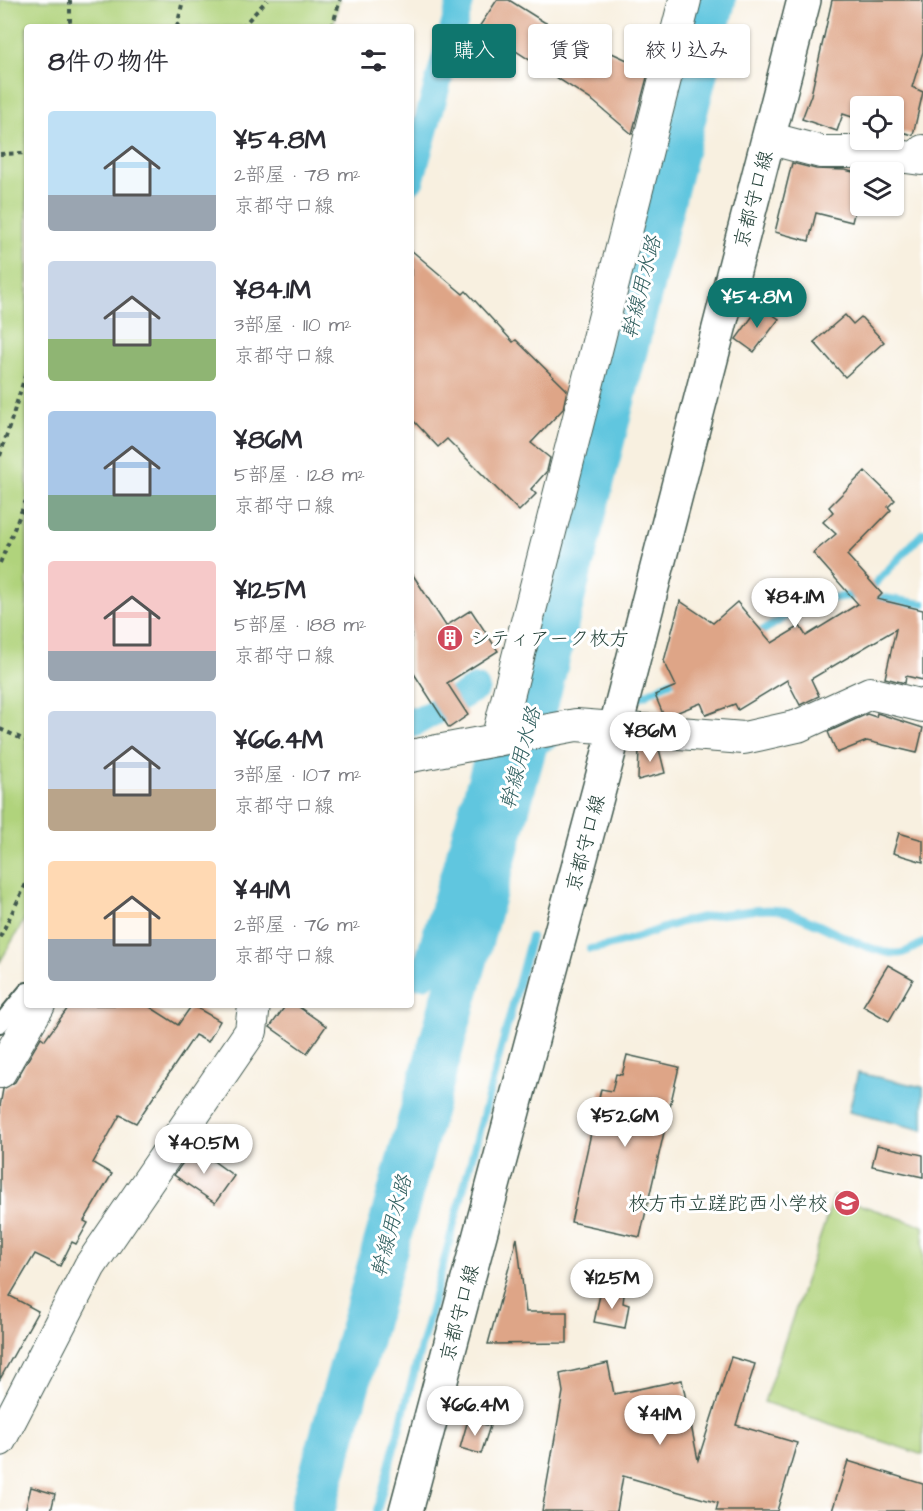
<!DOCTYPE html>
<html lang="ja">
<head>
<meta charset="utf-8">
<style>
  body { margin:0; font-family:"Architects Daughter","Klee One",sans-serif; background:#f2f2f3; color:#2b2b33; height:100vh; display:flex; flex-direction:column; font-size:22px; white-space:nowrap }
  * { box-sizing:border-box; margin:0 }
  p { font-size:20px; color:#7c7c81 }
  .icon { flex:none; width:33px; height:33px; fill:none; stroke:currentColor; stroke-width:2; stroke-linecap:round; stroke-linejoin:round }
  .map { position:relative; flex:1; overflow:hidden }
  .details { position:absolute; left:24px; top:24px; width:390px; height:984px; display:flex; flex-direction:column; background:#fff; border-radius:6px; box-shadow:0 2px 4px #0004 }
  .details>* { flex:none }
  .banner { position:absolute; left:432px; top:24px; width:400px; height:54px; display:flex; gap:12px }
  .tools { position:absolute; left:850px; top:96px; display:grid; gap:12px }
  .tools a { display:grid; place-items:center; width:54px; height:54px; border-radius:6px; background:#fff; box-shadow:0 2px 4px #0004; font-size:30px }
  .price { position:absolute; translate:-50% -51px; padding:0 14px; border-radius:21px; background:#fff; color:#222; font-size:20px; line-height:39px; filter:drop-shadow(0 2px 3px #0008) }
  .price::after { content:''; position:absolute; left:50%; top:36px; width:18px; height:14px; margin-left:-9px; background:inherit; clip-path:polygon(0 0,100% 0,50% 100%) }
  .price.selected { background:#0f766e; color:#fff }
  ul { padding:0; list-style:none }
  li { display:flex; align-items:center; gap:18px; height:150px; padding:0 24px }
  li span { display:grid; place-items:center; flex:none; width:168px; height:120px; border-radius:6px; color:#555 }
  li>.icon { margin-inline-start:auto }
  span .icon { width:72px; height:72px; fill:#fffc; stroke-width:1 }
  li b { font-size:26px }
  h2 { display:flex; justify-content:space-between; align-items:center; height:72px; padding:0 24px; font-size:26px }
  .pill { padding:0 21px; border-radius:6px; background:#fff; box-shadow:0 2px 4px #0004; font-size:21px; line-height:54px }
  .pill.selected { background:#0f766e; color:#fff }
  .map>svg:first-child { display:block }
  .green { fill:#b0d37c; stroke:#688858; stroke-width:1.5 }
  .water { fill:#61c6df; stroke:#40828a; stroke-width:1.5 }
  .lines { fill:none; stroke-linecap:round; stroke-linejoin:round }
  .stream { stroke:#61c6df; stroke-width:8 }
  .canal { stroke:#61c6df; stroke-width:27 }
  .river { stroke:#61c6df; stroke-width:46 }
  .building { fill:#dea587 }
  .lane-casing { stroke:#40584e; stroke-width:20 }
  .street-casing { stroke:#40584e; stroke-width:34 }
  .primary-casing { stroke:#40584e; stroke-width:36 }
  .path { stroke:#40584e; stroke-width:4; stroke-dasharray:4.5 4.5; stroke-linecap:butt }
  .lane { stroke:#fff; stroke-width:16 }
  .street { stroke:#fff; stroke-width:32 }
  .primary { stroke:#fff; stroke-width:33 }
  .labels { text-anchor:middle; stroke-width:6; stroke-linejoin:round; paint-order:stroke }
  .street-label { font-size:20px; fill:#1f3d34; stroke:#fff }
  .poi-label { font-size:20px; fill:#1f3d34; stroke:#fff; text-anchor:start }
  .water-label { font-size:21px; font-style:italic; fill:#305f5f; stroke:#fff }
</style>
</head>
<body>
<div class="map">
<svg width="923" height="1511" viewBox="0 0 923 1511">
  <rect width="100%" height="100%" fill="#fff"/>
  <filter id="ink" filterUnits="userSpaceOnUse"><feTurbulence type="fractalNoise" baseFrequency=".0167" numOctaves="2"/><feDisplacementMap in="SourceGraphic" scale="12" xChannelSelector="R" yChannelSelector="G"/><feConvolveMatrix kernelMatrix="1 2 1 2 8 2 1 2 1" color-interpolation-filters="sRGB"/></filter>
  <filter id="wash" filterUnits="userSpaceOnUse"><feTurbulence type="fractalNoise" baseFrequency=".008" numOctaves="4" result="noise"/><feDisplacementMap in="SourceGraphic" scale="24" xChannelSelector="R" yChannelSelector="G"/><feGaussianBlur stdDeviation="1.35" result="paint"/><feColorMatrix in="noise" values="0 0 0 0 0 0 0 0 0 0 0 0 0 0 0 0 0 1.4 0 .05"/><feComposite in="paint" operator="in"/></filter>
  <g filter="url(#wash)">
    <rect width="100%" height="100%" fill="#f8f0e0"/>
    <!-- green -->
    <g class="green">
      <path d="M0,0H339L333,27H27V915L0,962Z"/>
      <path d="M834,1196L923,1226V1455L764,1402Z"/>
    </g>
    <!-- water -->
    <path class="water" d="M858,1073L923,1087V1130L849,1112Z"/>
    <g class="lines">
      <!-- stream -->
      <g class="stream">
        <path d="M868,591L923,533"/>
        <path d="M871,596L923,604"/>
        <path d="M755,635C792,614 815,595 859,596"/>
        <path d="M631,702L682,676"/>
        <path d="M519,762L554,743"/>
        <path d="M590,949C621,945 648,933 678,923C698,917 720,914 741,912C754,910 769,908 782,911C815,918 875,959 902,953C909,951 917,946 923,943"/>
        <path d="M377,1511L531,937"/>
      </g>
      <!-- canal -->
      <g class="canal">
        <path d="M411,180L461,0"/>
        <path d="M411,720L413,724L476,688"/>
        <path d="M411,975H424L488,755L519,762"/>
      </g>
      <!-- river -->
      <path class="river" d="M312,1511L530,725L713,0"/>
    </g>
    <g id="blocks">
      <!-- building -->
      <g class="building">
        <path d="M497,0H509L544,22L649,70L632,134L593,101L479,27Z"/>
        <path d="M832,0H923V52L912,87L923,92L913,135L894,130V106H861V120L843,114L837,131L802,119L811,95Z"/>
        <path d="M792,163L816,169L845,170L861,174V186L852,222L816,213L809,241L775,232Z"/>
        <path d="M411,250L463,294L466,291L513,342L516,340L567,390L563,409L531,443L550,458L547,471L531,489L536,494L519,511L447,439L438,447L411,418Z"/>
        <path d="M760,306L779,319L754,352L736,339Z"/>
        <path d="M845,315L853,324L861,317L884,342L845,377L814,342Z"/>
        <path d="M865,471L895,500L888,507L891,510L847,555L882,594L877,599L923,610V680L906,676L905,683L885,678L896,629L811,679L819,696L800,705L787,680L738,710L735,704L706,715L701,703L673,714H663L655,695L676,686L664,661L680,601L713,623L737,602L772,643L800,626L806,636L858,604L813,553L836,534L823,522L833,512L829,507Z"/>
        <path d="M411,572L446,626L471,610L498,651L447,683L468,715L449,728L411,669Z"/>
        <path d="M877,713L923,728L917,753L867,741L837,753L828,732L867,714L876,717Z"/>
        <path d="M639,748L659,749L665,773L638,780Z"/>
        <path d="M899,833L923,840V862L893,853Z"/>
        <path d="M888,965L913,979L889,1021L863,1006Z"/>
        <path d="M70,1005H147L178,1025L192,1005L220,1021L208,1042L195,1035L136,1123L120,1115L93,1163L112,1174L84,1221L88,1223L76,1244L72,1242L60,1266L35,1254L10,1296L38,1311L0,1379V1106L3,1089L15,1082L41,1037L45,1040Z"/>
        <path d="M286,1005H296L326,1026L307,1053L270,1027Z"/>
        <path d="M627,1055L679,1067L640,1237L571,1222L601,1089L612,1091L616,1074L622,1075Z"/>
        <path d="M877,1145L923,1155V1177L872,1166Z"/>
        <path d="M194,1147L234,1176L215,1203L174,1175Z"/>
        <path d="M517,1238L526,1312H567V1343L488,1344Z"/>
        <path d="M601,1290L624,1295L623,1303L629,1305L625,1328L594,1322Z"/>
        <path d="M731,1357L755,1364L736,1425L797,1443L777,1511H716L718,1503L623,1476L617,1511H542L563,1392L560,1374L608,1363L614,1394L682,1380L698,1460Z"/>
        <path d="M468,1420L490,1426L481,1454L460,1448Z"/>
        <path d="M848,1461L923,1484V1511H832Z"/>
        <path d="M31,1487L55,1494L51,1511H25Z"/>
      </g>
    </g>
  </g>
  <g filter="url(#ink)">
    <use href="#blocks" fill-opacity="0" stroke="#40584e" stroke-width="1.5"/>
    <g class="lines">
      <!-- lane casing -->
      <g class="lane-casing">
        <path id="lane" d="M0,1024L27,991"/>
      </g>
      <!-- street casing -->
      <g class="street-casing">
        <g id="street">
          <path d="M768,138L821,152H868L921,159L923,151"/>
          <path d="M497,740L685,0"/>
          <path d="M411,756L576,725L744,738L798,726L870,693L923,706"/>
          <path d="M0,1072L39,1005"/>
          <path d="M0,1440L90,1266L251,1031L254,1005"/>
        </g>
      </g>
      <!-- primary casing -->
      <g class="primary-casing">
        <path id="primary" d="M406,1511L616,726L804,0"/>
      </g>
      <!-- path -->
      <g class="path">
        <path d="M70,0V27"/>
        <path d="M177,27L183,0"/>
        <path d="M242,27L267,0"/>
        <path d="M332,27L340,0"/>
        <path d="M0,154L27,153"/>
        <path d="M0,456L27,370"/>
        <path d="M0,563L27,498"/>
        <path d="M0,729L27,741"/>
        <path d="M0,937L27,882"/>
      </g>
      <!-- lane -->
      <use href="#lane" class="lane"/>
      <!-- street -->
      <use href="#street" class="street"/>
      <!-- primary -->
      <use href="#primary" class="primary"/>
    </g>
  </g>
  <!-- icons -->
  <defs>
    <g id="building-disc" transform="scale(1.35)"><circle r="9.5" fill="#d1495b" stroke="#fff"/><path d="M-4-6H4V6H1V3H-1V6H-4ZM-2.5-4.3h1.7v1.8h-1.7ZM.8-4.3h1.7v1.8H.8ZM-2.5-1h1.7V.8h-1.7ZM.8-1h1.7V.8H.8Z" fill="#fff"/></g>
    <g id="school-disc" transform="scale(1.35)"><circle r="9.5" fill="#d1495b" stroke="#fff"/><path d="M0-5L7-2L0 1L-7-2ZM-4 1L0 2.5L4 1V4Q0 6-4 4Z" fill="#fff"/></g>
  </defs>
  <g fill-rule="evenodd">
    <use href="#building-disc" x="450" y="638"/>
    <use href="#school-disc" x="847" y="1203"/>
  </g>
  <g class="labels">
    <!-- street labels -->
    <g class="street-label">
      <text transform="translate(753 199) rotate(-75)" y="7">京都守口線</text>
      <text transform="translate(585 843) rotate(-75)" y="7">京都守口線</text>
      <text transform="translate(459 1313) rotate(-75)" y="7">京都守口線</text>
    </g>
    <!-- poi labels -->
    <g class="poi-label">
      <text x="470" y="645">シティアーク枚方</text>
      <text x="828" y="1210" text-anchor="end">枚方市立蹉跎西小学校</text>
    </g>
    <!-- water labels -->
    <g class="water-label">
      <text transform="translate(641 287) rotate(-76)" y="7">幹線用水路</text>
      <text transform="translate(520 758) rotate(-75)" y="7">幹線用水路</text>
      <text transform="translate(391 1226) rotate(-75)" y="7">幹線用水路</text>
    </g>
  </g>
</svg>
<div class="tools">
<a><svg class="icon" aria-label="locate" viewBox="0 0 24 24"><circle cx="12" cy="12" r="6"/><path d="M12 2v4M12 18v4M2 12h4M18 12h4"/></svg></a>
<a><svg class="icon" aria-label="layers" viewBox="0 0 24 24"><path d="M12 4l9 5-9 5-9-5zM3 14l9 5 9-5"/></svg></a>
</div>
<b class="price selected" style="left:757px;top:329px">¥54.8M</b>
<b class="price" style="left:795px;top:629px">¥84.1M</b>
<b class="price" style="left:650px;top:763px">¥86M</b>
<b class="price" style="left:625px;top:1148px">¥52.6M</b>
<b class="price" style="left:204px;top:1175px">¥40.5M</b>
<b class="price" style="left:612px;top:1310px">¥125M</b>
<b class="price" style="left:475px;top:1437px">¥66.4M</b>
<b class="price" style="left:660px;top:1446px">¥41M</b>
<div class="banner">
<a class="pill selected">購入</a>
<a class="pill">賃貸</a>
<a class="pill">絞り込み</a>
</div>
<section class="details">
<h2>8件の物件<svg class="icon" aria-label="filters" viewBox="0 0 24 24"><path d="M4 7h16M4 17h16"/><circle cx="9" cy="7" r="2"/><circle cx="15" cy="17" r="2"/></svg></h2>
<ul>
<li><span style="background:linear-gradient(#bfe0f5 70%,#9aa5b1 0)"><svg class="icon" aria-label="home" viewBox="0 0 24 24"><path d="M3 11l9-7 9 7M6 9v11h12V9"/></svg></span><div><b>¥54.8M</b><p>2部屋 · 78 m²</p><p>京都守口線</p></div></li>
<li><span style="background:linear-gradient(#c9d6e8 65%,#8fb573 0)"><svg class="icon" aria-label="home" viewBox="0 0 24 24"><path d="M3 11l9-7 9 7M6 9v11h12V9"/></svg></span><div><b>¥84.1M</b><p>3部屋 · 110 m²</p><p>京都守口線</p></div></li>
<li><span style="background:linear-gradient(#a9c7e8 70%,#7fa58c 0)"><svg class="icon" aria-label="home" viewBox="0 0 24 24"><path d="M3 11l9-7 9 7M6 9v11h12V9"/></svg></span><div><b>¥86M</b><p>5部屋 · 128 m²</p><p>京都守口線</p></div></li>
<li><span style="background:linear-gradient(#f6c9c9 75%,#9aa5b1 0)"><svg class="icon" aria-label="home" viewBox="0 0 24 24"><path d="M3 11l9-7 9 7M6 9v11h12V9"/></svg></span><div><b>¥125M</b><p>5部屋 · 188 m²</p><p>京都守口線</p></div></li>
<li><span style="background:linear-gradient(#c9d6e8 65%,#b9a48a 0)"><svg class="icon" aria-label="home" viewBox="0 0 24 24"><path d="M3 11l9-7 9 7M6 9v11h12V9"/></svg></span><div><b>¥66.4M</b><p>3部屋 · 107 m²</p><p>京都守口線</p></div></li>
<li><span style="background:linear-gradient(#ffd9b3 65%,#9aa5b1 0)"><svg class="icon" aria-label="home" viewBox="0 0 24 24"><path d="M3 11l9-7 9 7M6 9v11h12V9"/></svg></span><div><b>¥41M</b><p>2部屋 · 76 m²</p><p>京都守口線</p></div></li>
</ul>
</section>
</div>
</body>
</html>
